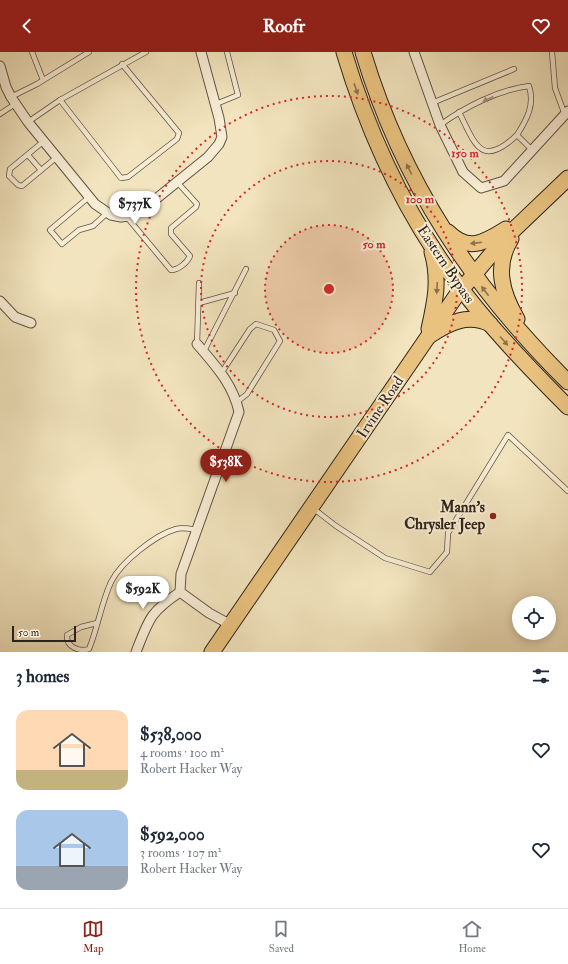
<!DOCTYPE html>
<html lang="en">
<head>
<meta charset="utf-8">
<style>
  body { margin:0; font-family:"IM FELL Double Pica",serif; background:#f2f2f3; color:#1f2937; height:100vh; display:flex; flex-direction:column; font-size:15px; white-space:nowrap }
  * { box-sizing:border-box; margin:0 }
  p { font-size:13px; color:#747a83 }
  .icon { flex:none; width:22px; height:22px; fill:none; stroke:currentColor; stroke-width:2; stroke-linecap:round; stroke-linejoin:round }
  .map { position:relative; height:600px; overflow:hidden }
  .sheet { display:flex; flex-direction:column; background:#fff; flex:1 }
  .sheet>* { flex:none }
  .controls { position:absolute; left:512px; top:544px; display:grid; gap:8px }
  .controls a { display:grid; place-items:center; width:44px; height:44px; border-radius:50%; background:#fff; box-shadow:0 2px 10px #0003; font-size:20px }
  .scale { position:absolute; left:12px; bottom:10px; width:64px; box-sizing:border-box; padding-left:4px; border:2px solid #2e2319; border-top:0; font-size:11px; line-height:14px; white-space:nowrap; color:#2e2319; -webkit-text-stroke:3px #f7edd5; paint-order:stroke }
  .price { position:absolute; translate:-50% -34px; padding:0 9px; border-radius:14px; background:#fff; color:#222; font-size:13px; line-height:26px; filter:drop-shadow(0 1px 2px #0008) }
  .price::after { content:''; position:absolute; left:50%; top:24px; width:12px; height:9px; margin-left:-6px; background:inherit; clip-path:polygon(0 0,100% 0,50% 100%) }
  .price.on { background:#8f2418; color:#fff }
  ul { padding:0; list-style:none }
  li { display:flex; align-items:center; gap:12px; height:100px; padding:0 16px }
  li span { display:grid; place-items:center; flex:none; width:112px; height:80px; border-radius:12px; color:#555 }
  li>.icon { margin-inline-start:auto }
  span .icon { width:48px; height:48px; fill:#fffc; stroke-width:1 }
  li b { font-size:17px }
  h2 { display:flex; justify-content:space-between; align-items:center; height:48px; padding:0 16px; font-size:17px }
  header { display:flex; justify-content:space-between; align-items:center; height:52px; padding:0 16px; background:#8f2418; color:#fff; font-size:18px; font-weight:700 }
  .menu { display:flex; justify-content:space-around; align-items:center; height:56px; border-top:1px solid #e0e1e3; background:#fff; font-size:11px; color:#747a83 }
  .menu a { display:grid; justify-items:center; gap:2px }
  .menu .on { color:#8f2418 }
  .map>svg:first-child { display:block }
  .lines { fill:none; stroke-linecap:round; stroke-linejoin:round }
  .lane-casing { stroke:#5f5342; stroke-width:6 }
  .street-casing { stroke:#5f5342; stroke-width:11 }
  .primary-casing { stroke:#2e2319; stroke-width:17 }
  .lane { stroke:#f7edd5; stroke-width:4.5 }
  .street { stroke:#f7edd5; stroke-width:9 }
  .primary { stroke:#e9c27f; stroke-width:15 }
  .oneway { fill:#8c724c }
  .oneway2 { fill:#9d9280 }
  .ring { fill:none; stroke:#d62828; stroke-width:2; stroke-dasharray:2 4 }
  .poi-dot { fill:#8f2418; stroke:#f7edd5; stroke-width:1.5 }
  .labels { text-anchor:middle; stroke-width:4; stroke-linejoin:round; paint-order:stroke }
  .street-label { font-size:15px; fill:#2e2319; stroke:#f7edd5 }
  .poi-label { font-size:15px; font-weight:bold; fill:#2e2319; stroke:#f7edd5; text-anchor:end }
  .centre { fill:#d62828; stroke:#f7edd5; stroke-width:2 }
  .ring-label { font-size:12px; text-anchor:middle; font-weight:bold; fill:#d62828; stroke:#f7edd5; stroke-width:4; stroke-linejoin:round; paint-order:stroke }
</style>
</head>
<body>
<header><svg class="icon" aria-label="back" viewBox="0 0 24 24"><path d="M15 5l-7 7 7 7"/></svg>Roofr<svg class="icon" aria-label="heart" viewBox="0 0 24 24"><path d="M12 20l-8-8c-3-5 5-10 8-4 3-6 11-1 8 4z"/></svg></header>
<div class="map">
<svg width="568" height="600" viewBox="0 0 568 600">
  <rect width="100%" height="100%" fill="#f2e4be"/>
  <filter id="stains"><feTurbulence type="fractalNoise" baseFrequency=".005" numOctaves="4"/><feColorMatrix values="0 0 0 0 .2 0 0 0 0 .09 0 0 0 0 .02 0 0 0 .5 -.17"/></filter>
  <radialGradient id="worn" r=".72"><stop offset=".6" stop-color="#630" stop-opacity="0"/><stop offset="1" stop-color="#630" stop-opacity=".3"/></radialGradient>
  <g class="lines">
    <!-- lane casing -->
    <g class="lane-casing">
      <g id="lane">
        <path d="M32,0L43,28"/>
        <path d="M552,0L555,36L565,63"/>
        <path d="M11,45L37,32L89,0"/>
        <path d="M60,48L121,126L128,125L177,87L179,81L122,12"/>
        <path d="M432,51L514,17"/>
        <path d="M216,52L238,43L227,0"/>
        <path d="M459,60C475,92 481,117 517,83"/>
        <path d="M0,62L15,52"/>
        <path d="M28,70L60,48L146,0"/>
        <path d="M440,73C465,55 498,38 529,34C535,53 527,67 517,83L532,98"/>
        <path d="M44,89L10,117L9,124L18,133L22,134L57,105"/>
        <path d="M28,103L41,118"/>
        <path d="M89,145L50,178L62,192L79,178L93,174L107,161"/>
        <path d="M126,164L171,218C178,218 187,211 190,204L171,182V176L196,155L197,152L177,130"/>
        <path d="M199,251L235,241"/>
        <path d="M197,292L199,231"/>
        <path d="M204,299L246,217"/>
        <path d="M222,320L250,277L256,272L274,278L280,289L247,342L237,350"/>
        <path d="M314,457L336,474L385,506L430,520L447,500L448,481L508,383L568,439"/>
        <path d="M97,571L81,575L67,583C66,595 79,600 89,597C98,575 101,552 111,530C121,510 155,483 176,477C183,475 191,477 197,478"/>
      </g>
    </g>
    <!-- street casing -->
    <g class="street-casing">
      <g id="street">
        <path d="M414,0L440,73L463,120L481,136L504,129L568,59"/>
        <path d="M0,14L6,35L11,45L28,70L95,152L111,163L121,165L130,164L146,155L208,105L219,92L222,85L219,66L201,0"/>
        <path d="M0,249L15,265L31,271"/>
        <path d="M197,292C215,313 233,332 239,360L181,522L180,540L209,561L231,573"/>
        <path d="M136,600C149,567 150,560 180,540"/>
      </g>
    </g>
    <!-- primary casing -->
    <g class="primary-casing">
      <g id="primary">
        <path d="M344,0C370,87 410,171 466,243C497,283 532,319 568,355"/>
        <path d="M363,0C402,130 472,235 568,330"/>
        <path d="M448,180C469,201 485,190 506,177"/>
        <path d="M511,187C494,214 502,241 517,267"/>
        <path d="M429,277C435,250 440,228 432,200"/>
        <path d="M429,284C448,271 468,261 490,272"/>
        <path d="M212,600L456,244L504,187L568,126"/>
      </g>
    </g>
    <!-- lane -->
    <use href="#lane" class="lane"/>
    <!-- street -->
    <use href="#street" class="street"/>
    <!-- primary -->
    <use href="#primary" class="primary"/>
  </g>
  <!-- one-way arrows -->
  <defs><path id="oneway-solid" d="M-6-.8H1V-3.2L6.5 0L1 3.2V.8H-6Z"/></defs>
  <g class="oneway">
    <use href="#oneway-solid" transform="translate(356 37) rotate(71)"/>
    <use href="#oneway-solid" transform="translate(409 117) rotate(-117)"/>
    <use href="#oneway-solid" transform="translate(476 191) rotate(173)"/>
    <use href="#oneway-solid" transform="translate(437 236) rotate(93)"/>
    <use href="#oneway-solid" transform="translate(485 239) rotate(-127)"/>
    <use href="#oneway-solid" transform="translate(504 289) rotate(49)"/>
  </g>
  <use class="oneway2" href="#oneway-solid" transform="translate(488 47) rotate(156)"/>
  <!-- distance rings -->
  <circle cx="329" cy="237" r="64" fill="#d62828" fill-opacity=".12"/>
  <g class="ring">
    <circle cx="329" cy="237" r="64"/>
    <circle cx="329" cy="237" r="128"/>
    <circle cx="329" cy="237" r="193"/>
  </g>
  <!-- markers -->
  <circle class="poi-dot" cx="493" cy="464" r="4"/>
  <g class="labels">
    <!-- street labels -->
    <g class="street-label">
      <text transform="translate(446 212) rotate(56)" y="5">Eastern Bypass</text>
      <text transform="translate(380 355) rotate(-56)" y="5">Irvine Road</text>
    </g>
    <!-- poi labels -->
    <g class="poi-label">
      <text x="485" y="460">Mann's<tspan x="485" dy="17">Chrysler Jeep</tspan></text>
    </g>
  </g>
  <circle cx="329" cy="237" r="6" class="centre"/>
  <g class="ring-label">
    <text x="465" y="105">150 m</text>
    <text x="420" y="151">100 m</text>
    <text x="374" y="196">50 m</text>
  </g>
  <rect width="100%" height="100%" filter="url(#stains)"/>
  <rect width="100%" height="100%" fill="url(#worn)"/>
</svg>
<div class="controls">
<a><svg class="icon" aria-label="locate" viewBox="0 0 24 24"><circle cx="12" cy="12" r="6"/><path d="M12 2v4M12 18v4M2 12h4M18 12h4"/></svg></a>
</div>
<div class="scale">50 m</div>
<b class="price" style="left:135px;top:173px">$737K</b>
<b class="price on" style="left:226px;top:431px">$538K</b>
<b class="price" style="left:143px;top:558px">$592K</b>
</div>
<section class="sheet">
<h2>3 homes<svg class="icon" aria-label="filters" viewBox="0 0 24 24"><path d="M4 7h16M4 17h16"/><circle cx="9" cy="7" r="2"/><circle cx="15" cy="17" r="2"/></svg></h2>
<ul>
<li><span style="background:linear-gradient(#ffd9b3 75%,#c2b280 0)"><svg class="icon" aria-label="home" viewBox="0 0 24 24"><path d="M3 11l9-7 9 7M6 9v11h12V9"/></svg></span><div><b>$538,000</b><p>4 rooms · 100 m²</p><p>Robert Hacker Way</p></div><svg class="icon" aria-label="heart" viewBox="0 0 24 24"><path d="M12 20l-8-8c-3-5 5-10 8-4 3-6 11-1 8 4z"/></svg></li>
<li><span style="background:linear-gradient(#a9c7e8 70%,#9aa5b1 0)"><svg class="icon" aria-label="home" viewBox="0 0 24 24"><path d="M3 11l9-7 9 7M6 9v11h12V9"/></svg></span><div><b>$592,000</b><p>3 rooms · 107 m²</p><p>Robert Hacker Way</p></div><svg class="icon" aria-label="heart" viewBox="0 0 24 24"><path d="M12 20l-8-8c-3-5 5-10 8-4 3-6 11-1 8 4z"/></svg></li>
</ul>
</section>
<nav class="menu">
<a class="on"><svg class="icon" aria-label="map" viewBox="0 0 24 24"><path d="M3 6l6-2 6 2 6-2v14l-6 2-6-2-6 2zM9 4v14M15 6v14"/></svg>Map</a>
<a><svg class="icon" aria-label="saved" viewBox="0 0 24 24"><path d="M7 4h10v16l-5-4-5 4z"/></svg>Saved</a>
<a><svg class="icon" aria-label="home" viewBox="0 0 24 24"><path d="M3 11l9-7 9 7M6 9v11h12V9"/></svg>Home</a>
</nav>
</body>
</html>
